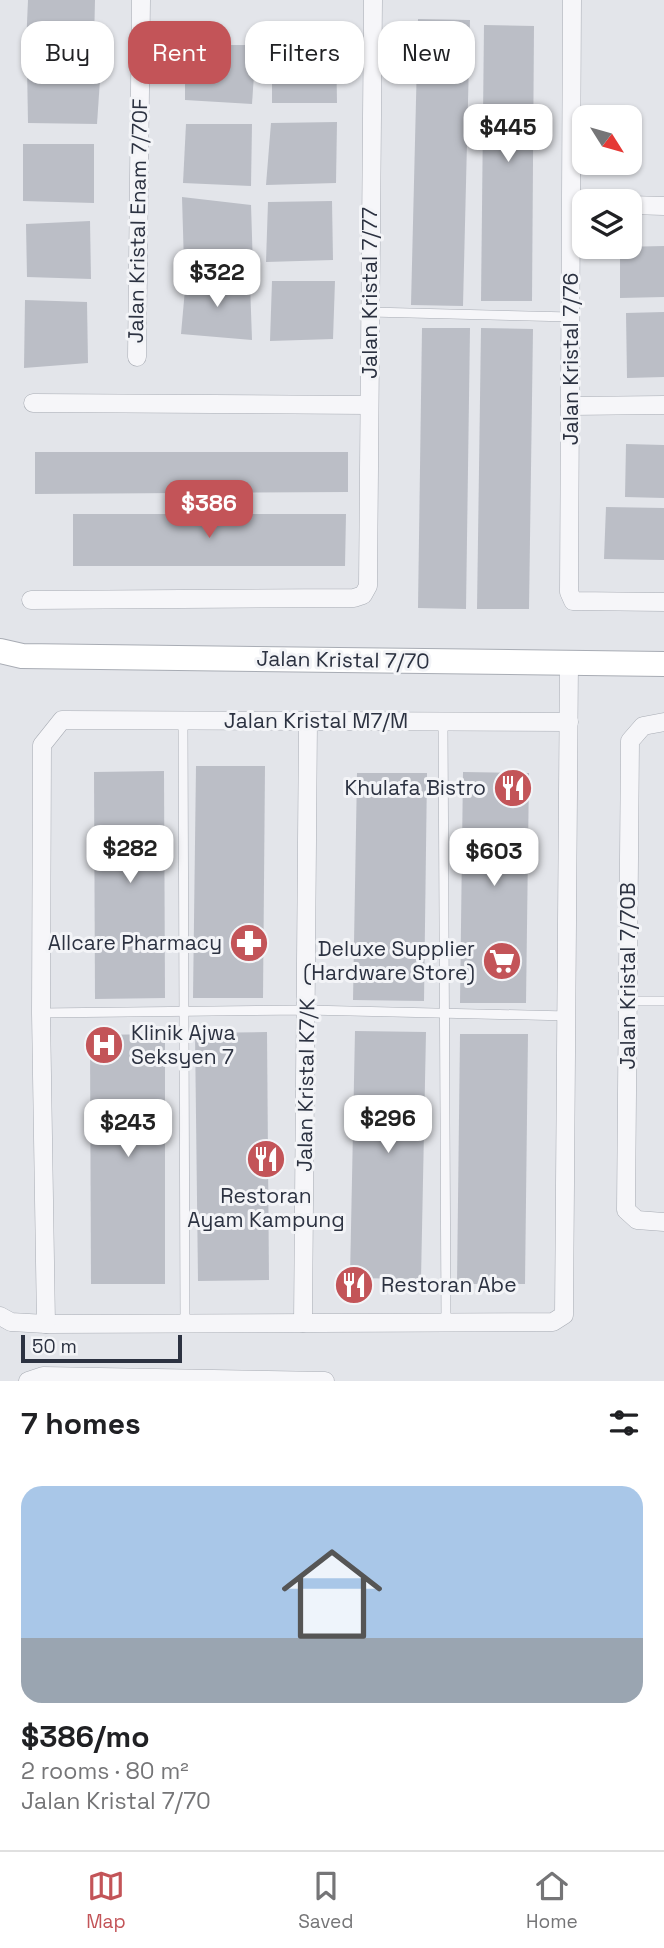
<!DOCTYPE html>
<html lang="en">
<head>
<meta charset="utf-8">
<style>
  body { margin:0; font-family:"Space Grotesk",sans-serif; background:#f2f2f2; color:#202124; height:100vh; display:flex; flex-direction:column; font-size:26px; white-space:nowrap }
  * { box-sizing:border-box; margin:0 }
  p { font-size:23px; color:#757577 }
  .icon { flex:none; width:38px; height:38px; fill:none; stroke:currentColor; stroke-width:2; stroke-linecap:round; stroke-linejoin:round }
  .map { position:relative; height:1381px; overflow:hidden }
  .drawer { display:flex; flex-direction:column; background:#fff; flex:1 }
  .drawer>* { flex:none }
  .banner { position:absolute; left:21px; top:21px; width:623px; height:63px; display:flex; gap:14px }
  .needle { width:46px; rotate:127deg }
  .fabs { position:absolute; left:572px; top:105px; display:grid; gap:14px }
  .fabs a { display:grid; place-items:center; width:70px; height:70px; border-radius:14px; background:#fff; box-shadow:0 2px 5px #0004; font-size:35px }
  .scale { position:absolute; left:21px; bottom:18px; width:161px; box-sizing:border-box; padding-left:7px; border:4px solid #2c3241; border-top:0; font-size:19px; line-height:24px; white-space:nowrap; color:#2c3241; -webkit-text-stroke:5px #f3f4f7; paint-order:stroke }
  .price { position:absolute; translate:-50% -60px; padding:0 16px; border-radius:14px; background:#fff; color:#222; font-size:23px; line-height:46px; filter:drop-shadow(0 2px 4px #0008) }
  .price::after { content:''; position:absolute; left:50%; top:42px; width:21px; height:16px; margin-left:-10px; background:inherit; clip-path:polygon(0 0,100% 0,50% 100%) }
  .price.on { background:#c35458; color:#fff }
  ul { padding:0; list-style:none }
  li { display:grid; align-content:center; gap:14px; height:371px; padding:0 21px }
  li+li { border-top:2px solid #e0e0e0 }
  li span { display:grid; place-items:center; height:217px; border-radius:21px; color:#555 }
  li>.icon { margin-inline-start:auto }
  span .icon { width:126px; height:126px; fill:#fffc; stroke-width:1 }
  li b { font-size:30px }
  h2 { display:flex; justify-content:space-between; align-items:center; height:84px; padding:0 21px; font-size:30px }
  .chip { padding:0 24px; border-radius:21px; background:#fff; box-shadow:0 2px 5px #0004; font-size:24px; line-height:63px }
  .chip.on { background:#c35458; color:#fff }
  .tabs { display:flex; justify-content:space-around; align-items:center; height:98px; border-top:2px solid #e0e0e0; background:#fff; font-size:19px; color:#757577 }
  .tabs a { display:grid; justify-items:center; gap:4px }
  .tabs .on { color:#c35458 }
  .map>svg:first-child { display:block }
  .building { fill:#bbbec6 }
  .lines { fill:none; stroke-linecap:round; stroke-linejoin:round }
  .lane-casing { stroke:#a8acb4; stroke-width:10 }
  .street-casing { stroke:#a8acb4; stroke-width:19 }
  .secondary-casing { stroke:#a8acb4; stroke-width:26 }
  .lane { stroke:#f6f6f9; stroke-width:9 }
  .street { stroke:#f6f6f9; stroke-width:18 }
  .secondary { stroke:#fff; stroke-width:24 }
  .labels { text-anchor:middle; stroke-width:6; stroke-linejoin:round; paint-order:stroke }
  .street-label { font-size:21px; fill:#2c3241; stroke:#f3f4f7 }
  .poi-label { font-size:21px; fill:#2c3241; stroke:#f3f4f7; text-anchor:end }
</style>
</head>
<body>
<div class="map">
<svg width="664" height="1381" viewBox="0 0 664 1381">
  <rect width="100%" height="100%" fill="#e3e5ea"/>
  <!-- building -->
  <g class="building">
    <path d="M28,0H95L94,42L26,46Z"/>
    <path d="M418,19L470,20L463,306L411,305Z"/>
    <path d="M484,25L534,26L532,301H481Z"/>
    <path d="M336,43L337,103H272V45Z"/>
    <path d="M185,45H256L252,104L185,100Z"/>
    <path d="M101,65L97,124L28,123L27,66Z"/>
    <path d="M337,122L336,183L266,185L271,123Z"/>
    <path d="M186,124H252L251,186L183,183Z"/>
    <path d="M23,144H94V203L23,201Z"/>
    <path d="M182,197L251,205L253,268L184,264Z"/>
    <path d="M332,201L333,260L266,262L268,202Z"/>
    <path d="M90,221L91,279L27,277L26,224Z"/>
    <path d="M664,246V297L620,298V247Z"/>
    <path d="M186,278L250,283L252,340L181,334Z"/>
    <path d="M272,281H335L333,339L270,341Z"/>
    <path d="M25,300L87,302L88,363L24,368Z"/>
    <path d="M664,312V377L627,378L626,313Z"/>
    <path d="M422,328H470L466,609L418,608Z"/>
    <path d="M481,328L533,329L529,609H477Z"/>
    <path d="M626,444L664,445V498L625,497Z"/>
    <path d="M35,452H348V492L35,494Z"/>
    <path d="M606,507L664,508V560L604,559Z"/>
    <path d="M73,514H346L345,566H73Z"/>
    <path d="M196,766H265L263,998H193Z"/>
    <path d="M164,771L165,998L95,999L94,772Z"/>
    <path d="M463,772L529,773L526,1003H460Z"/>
    <path d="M357,773H427L424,1001L353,1000Z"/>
    <path d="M355,1031L426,1032L421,1279L350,1278Z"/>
    <path d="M267,1032L269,1280L198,1281L195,1033Z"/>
    <path d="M165,1034V1284H91L90,1035Z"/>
    <path d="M460,1034H528L525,1284H457Z"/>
  </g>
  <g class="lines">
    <!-- lane casing -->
    <g class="lane-casing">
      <g id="lane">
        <path d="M370,312L571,317"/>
        <path d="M183,721L185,1324"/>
        <path d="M443,722L446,1322"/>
        <path d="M628,1001H664"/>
        <path d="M41,1013L307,1010L568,1016"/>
      </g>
    </g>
    <!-- street casing -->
    <g class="street-casing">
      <g id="street">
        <path d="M572,0L569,592L573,601L664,602"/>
        <path d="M630,205L664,206"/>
        <path d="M137,357L141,0"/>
        <path d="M33,403L369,405"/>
        <path d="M570,406L664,405"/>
        <path d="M31,600L354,598L363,595L368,586L373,0"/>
        <path d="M664,722L643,726L630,741L626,1210L637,1220L664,1222"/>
        <path d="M0,1316L11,1322L46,1324L553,1322L564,1315L569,662"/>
        <path d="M303,1323L308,721"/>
        <path d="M46,1324L41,1013L42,745L62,720L569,722"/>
        <path d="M28,1381L43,1376L325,1381"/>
      </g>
    </g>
    <!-- secondary casing -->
    <g class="secondary-casing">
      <path id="secondary" d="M0,651L22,656L664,664"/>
    </g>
    <!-- lane -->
    <use href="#lane" class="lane"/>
    <!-- street -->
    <use href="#street" class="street"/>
    <!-- secondary -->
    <use href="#secondary" class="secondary"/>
  </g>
  <!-- icons -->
  <defs>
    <g id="restaurant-disc" transform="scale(2.0125)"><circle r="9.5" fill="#c35458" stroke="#f3f4f7"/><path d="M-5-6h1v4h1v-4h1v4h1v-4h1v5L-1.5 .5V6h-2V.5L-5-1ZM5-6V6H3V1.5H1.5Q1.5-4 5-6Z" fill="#fff"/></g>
    <g id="pharmacy-disc" transform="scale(2.0125)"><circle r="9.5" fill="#c35458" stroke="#f3f4f7"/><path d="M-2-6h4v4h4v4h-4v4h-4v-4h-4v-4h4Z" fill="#fff"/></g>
    <g id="supermarket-disc" transform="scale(2.0125)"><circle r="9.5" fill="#c35458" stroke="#f3f4f7"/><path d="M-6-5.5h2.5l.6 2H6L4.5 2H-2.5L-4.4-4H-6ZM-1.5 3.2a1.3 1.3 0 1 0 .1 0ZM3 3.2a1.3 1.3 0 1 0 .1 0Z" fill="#fff"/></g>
    <g id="hospital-disc" transform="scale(2.0125)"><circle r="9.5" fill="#c35458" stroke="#f3f4f7"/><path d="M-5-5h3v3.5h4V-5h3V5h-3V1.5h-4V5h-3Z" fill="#fff"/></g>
  </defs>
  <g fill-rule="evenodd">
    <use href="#restaurant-disc" x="513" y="788"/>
    <use href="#pharmacy-disc" x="249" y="943"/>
    <use href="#supermarket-disc" x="502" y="961"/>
    <use href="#hospital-disc" x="104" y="1045"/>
    <use href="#restaurant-disc" x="266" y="1159"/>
    <use href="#restaurant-disc" x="354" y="1285"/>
  </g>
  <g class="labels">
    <!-- street labels -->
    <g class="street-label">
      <text transform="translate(138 221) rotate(-89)" y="7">Jalan Kristal Enam 7/70F</text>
      <text transform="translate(370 293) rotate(-90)" y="7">Jalan Kristal 7/77</text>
      <text transform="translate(571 359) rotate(-90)" y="7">Jalan Kristal 7/76</text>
      <text transform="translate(343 660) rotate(1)" y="7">Jalan Kristal 7/70</text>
      <text x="316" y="728">Jalan Kristal M7/M</text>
      <text transform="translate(628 976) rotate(-90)" y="7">Jalan Kristal 7/70B</text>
      <text transform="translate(306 1085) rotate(-89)" y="7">Jalan Kristal K7/K</text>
    </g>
    <!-- poi labels -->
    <g class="poi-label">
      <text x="486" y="795">Khulafa Bistro</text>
      <text x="222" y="950">Allcare Pharmacy</text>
      <text x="475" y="956">Deluxe Supplier<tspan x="475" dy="24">(Hardware Store)</tspan></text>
      <text x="131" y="1040" text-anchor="start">Klinik Ajwa<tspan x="131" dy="24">Seksyen 7</tspan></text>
      <text x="266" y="1203" text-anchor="middle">Restoran<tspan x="266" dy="24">Ayam Kampung</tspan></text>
      <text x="381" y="1292" text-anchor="start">Restoran Abe</text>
    </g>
  </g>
</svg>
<div class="fabs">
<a><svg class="needle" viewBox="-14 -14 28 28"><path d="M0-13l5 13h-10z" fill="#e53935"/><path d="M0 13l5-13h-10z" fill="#757577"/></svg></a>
<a><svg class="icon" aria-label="layers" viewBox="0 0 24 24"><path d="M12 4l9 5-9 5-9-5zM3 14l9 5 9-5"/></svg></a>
</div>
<div class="scale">50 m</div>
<b class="price" style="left:508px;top:164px">$445</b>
<b class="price" style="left:217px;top:309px">$322</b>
<b class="price on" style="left:209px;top:540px">$386</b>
<b class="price" style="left:130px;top:885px">$282</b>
<b class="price" style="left:494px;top:888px">$603</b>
<b class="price" style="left:388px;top:1155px">$296</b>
<b class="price" style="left:128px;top:1159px">$243</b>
<div class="banner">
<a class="chip">Buy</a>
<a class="chip on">Rent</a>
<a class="chip">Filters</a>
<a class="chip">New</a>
</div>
</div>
<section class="drawer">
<h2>7 homes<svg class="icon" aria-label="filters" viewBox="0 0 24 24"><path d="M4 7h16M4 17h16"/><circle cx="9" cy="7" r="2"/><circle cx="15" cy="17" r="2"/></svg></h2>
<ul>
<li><span style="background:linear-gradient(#a9c7e8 70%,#9aa5b1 0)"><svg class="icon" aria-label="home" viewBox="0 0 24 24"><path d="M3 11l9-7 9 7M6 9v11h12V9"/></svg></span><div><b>$386/mo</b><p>2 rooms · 80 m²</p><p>Jalan Kristal 7/70</p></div></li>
</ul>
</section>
<nav class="tabs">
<a class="on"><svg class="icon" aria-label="map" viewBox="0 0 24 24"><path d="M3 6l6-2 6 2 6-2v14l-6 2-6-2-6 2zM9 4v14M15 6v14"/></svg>Map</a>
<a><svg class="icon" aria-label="saved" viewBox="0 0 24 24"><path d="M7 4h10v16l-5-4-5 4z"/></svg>Saved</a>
<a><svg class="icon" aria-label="home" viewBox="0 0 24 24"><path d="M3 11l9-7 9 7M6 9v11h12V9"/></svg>Home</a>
</nav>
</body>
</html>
